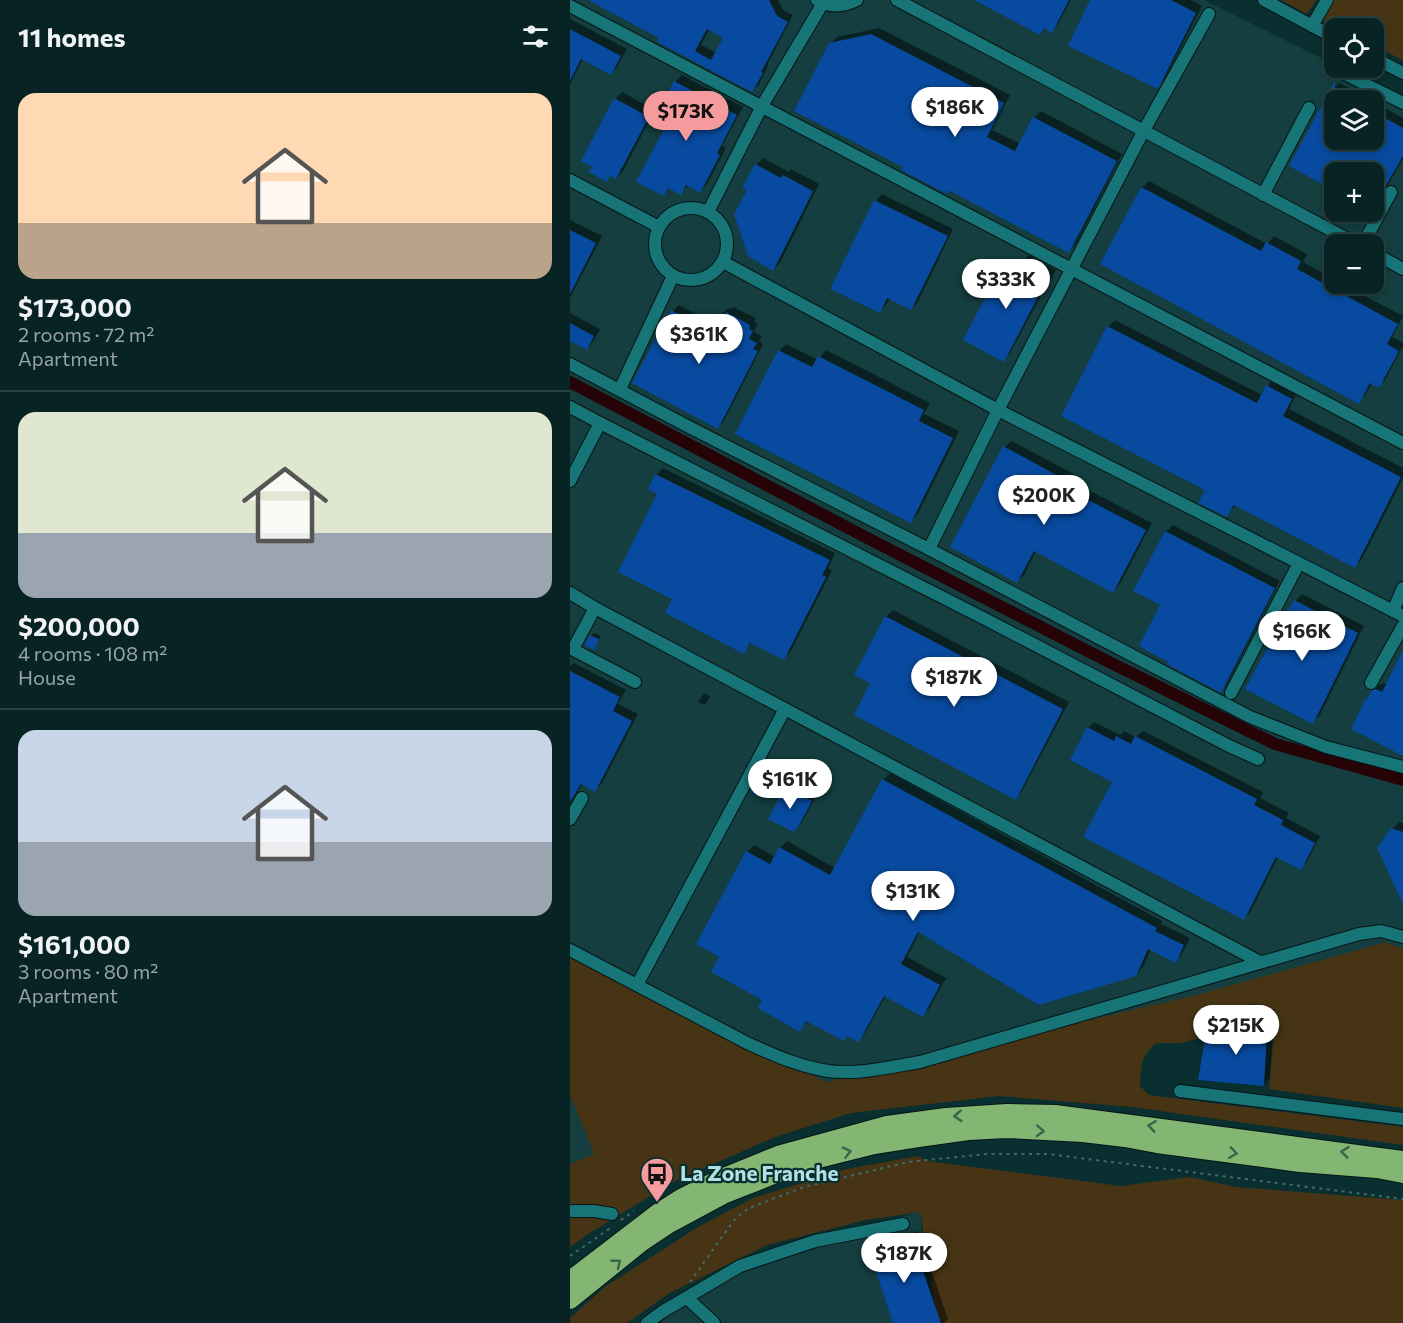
<!DOCTYPE html>
<html lang="en">
<head>
<meta charset="utf-8">
<style>
  body { margin:0; font-family:Commissioner,sans-serif; background:#162f31; color:#f1f3f6; height:100vh; display:flex; flex-direction:column; font-size:22px; white-space:nowrap }
  * { box-sizing:border-box; margin:0 }
  p { font-size:20px; color:#98a4a6 }
  .icon { flex:none; width:33px; height:33px; fill:none; stroke:currentColor; stroke-width:2; stroke-linecap:round; stroke-linejoin:round }
  .map { position:relative; flex:1; overflow:hidden }
  .details { display:flex; flex-direction:column; background:#082324; width:570px }
  .details>* { flex:none }
  .buttons { position:absolute; left:754px; top:18px; display:grid; gap:12px }
  .buttons a { display:grid; place-items:center; width:60px; height:60px; border-radius:12px; background:#082324; box-shadow:0 3px 9px #0003,0 0 0 2px #294041; font-size:30px }
  .price { position:absolute; translate:-50% -51px; padding:0 14px; border-radius:21px; background:#fff; color:#222; font-size:20px; line-height:39px; filter:drop-shadow(0 2px 3px #0008) }
  .price::after { content:''; position:absolute; left:50%; top:36px; width:18px; height:14px; margin-left:-9px; background:inherit; clip-path:polygon(0 0,100% 0,50% 100%) }
  .price.current { background:#f59b9d; color:#111 }
  ul { padding:0; list-style:none }
  li { display:grid; align-content:center; gap:12px; height:318px; padding:0 18px }
  li+li { border-top:2px solid #294041 }
  li span { display:grid; place-items:center; height:186px; border-radius:18px; color:#555 }
  li>.icon { margin-inline-start:auto }
  span .icon { width:108px; height:108px; fill:#fffc; stroke-width:1 }
  li b { font-size:26px }
  h2 { display:flex; justify-content:space-between; align-items:center; height:72px; padding:0 18px; font-size:26px }
  main { display:flex; flex:1; min-height:0 }
  .map>svg:first-child { display:block }
  .built { fill:#143e3f; fill-rule:evenodd }
  .green { fill:#463415 }
  .shadow { fill:#0007; fill-rule:evenodd }
  .lines { fill:none; stroke-linecap:round; stroke-linejoin:round }
  .canal { stroke:#260307; stroke-width:12 }
  .building { fill:#084a9f; fill-rule:evenodd }
  .minor-casing { stroke:#061515; stroke-width:14 }
  .highway-casing { stroke:#061515; stroke-width:20 }
  .path { stroke:#416a6c; stroke-width:2; stroke-dasharray:3 4.5; stroke-linecap:butt }
  .minor { stroke:#177578; stroke-width:12 }
  .highway { stroke:#83b672; stroke-width:18 }
  .oneway { stroke:#3a654a }
  .labels { text-anchor:middle; stroke-width:4.5; stroke-linejoin:round; paint-order:stroke }
  .poi-label { font-size:21px; font-weight:bold; fill:#b0e1e3; stroke:#0a2f30; text-anchor:start }
</style>
</head>
<body>
<main>
<section class="details">
<h2>11 homes<svg class="icon" aria-label="filters" viewBox="0 0 24 24"><path d="M4 7h16M4 17h16"/><circle cx="9" cy="7" r="2"/><circle cx="15" cy="17" r="2"/></svg></h2>
<ul>
<li><span style="background:linear-gradient(#ffd9b3 70%,#b9a48a 0)"><svg class="icon" aria-label="home" viewBox="0 0 24 24"><path d="M3 11l9-7 9 7M6 9v11h12V9"/></svg></span><div><b>$173,000</b><p>2 rooms · 72 m²</p><p>Apartment</p></div></li>
<li><span style="background:linear-gradient(#dfe7d0 65%,#9aa5b1 0)"><svg class="icon" aria-label="home" viewBox="0 0 24 24"><path d="M3 11l9-7 9 7M6 9v11h12V9"/></svg></span><div><b>$200,000</b><p>4 rooms · 108 m²</p><p>House</p></div></li>
<li><span style="background:linear-gradient(#c9d6e8 60%,#9aa5b1 0)"><svg class="icon" aria-label="home" viewBox="0 0 24 24"><path d="M3 11l9-7 9 7M6 9v11h12V9"/></svg></span><div><b>$161,000</b><p>3 rooms · 80 m²</p><p>Apartment</p></div></li>
</ul>
</section>
<div class="map">
<svg width="833" height="1323" viewBox="0 0 833 1323">
  <rect width="100%" height="100%" fill="#0a2f30"/>
  <!-- built -->
  <g class="built">
    <path d="M0,0H634L765,65V68L833,98V958L0,1174ZM765,100H804V140H765ZM765,172H804V212H765ZM765,244H804V284H765Z"/>
    <path d="M350,1211L358,1323H91L132,1280Z"/>
  </g>
  <!-- green -->
  <g class="green">
    <path d="M711,0H746L737,14Z"/>
    <path d="M760,0H833V60L804,46V28H769L751,20Z"/>
    <path d="M816,942L833,949V1108L699,1089L706,1012L683,1004L630,1022V1038L611,1043H586C570,1057 571,1066 570,1086L579,1095L833,1127V1145L562,1107L429,1096L281,1113L205,1137L105,1181L18,1234L0,1247V1164L24,1154L0,1095V956L256,1082L630,994Z"/>
    <path d="M348,1156L357,1161L551,1186L620,1177L666,1187L833,1200V1323H368L350,1212L296,1220L197,1245L98,1294L57,1323H0V1318L36,1286L128,1227L183,1198L277,1169Z"/>
  </g>
  <!-- shadow -->
  <g class="shadow">
    <path d="M21,0H208L213,10L223,15L197,65L198,66L189,84L182,90L91,38ZM140,28L155,37L147,53L131,45Z"/>
    <path d="M407,0H501L488,24L482,31L475,28L470,33Z"/>
    <path d="M522,0H621L632,6L594,80L587,87Z"/>
    <path d="M0,19L57,49L47,67L41,73L13,59L0,84Z"/>
    <path d="M309,28L440,95L422,130L451,144L464,118L471,111L552,154L506,244L499,251L379,189L376,192L335,166L260,44L267,37Z"/>
    <path d="M112,75L173,107L152,146L156,148L137,184L130,191L118,185L111,193L100,187L93,195L105,82Z"/>
    <path d="M769,83L802,100H765V140H804V102L833,118V159L808,202L804,206V172H765V190L762,90Z"/>
    <path d="M52,92L85,110L53,171L46,178L41,175L37,180L45,99Z"/>
    <path d="M193,158L219,172L221,169L249,184L210,263L203,269L179,189L186,165Z"/>
    <path d="M579,181L697,244L704,236L737,254L733,262L765,280V284H772L833,316L822,337L833,343V346L815,380L808,386L802,383L795,395L788,402L532,263L572,188Z"/>
    <path d="M312,194L383,229L348,302L341,309L320,298L316,305L309,312L306,201Z"/>
    <path d="M0,220L32,236L0,298Z"/>
    <path d="M459,255L486,270L477,287L473,292L440,353L434,360L431,270L438,263L448,269L452,262Z"/>
    <path d="M109,305L136,319L139,316L142,318L147,313L151,315L158,308L160,309L163,307L186,318L184,322L188,324L184,332L192,336L189,342L193,344L154,421L148,428L103,311Z"/>
    <path d="M0,313L30,329L23,342L17,349L0,340Z"/>
    <path d="M545,320L692,395L697,386L704,379L728,391L719,409L833,468V478L792,559L785,566L666,505L657,516L637,489L538,327Z"/>
    <path d="M216,344L248,360L256,350L360,403L354,414L389,431L348,514L341,521L209,351Z"/>
    <path d="M441,441L506,475L503,482L582,523L550,584L543,591L466,551L454,575L447,581L435,447Z"/>
    <path d="M93,468L265,553L258,568L262,570L221,651L214,658L182,642L174,652L104,599L89,493L80,488L86,475Z"/>
    <path d="M603,525L710,581L657,684L651,691L592,605L596,532Z"/>
    <path d="M732,594L794,626L750,715L743,722L725,601Z"/>
    <path d="M323,610L499,702L452,791L446,798L302,683L316,617Z"/>
    <path d="M24,633L31,636L23,648L21,636Z"/>
    <path d="M833,656V754L797,699L809,685L814,683L817,685Z"/>
    <path d="M4,663L56,690L48,704L68,714L32,783L25,790L13,783L0,805V666Z"/>
    <path d="M134,693L140,696L135,705L128,702Z"/>
    <path d="M524,722L550,735L554,731L566,737L573,731L693,792L690,798L719,813L716,818L750,836L737,861L730,868L708,857L681,911L674,918L544,781L518,728Z"/>
    <path d="M320,773L592,921L591,924L620,938L612,954L605,961L581,949L573,967L566,974L350,931L337,957L376,978L359,1009L352,1015L316,995L295,1033L289,1040L278,1035L274,1040L238,1020L230,1030L194,1000L151,957L177,852L184,845L205,857L210,848L217,841L265,868L313,780Z"/>
    <path d="M191,776L196,779L187,794L188,779Z"/>
    <path d="M221,783L246,796L232,822L223,831L216,788Z"/>
    <path d="M829,822L833,823V901L822,829Z"/>
    <path d="M704,1009L700,1078L694,1084L638,1033L644,1026L679,1031V1022L687,1014Z"/>
    <path d="M348,1231L378,1319L374,1323H325L300,1252L307,1245Z"/>
  </g>
  <g class="lines">
    <!-- canal -->
    <path class="canal" d="M0,382L303,541L543,664L705,744L833,780"/>
  </g>
  <!-- building -->
  <g class="building">
    <path d="M18,0H199L207,16L218,22L191,72L193,73L182,92L87,42L89,38ZM137,29L153,38L141,60L125,51Z"/>
    <path d="M404,0H499L482,33L474,28L470,35Z"/>
    <path d="M520,0H601L626,13L588,89L498,46Z"/>
    <path d="M0,29L51,56L41,75L11,59L0,81Z"/>
    <path d="M301,34L434,103L417,137L445,151L463,117L547,161L499,253L378,190L377,194L331,170L333,167L224,111L259,43Z"/>
    <path d="M104,81L167,115L147,153L150,155L130,193L116,185L111,195L98,188L94,196L66,182L99,120L87,113Z"/>
    <path d="M765,81V91L783,100H765V140H804V112L833,128V156L804,206V172H765V191L719,166Z"/>
    <path d="M44,98L79,117L46,179L40,176L37,182L19,172L22,167L11,161Z"/>
    <path d="M185,164L211,178L213,175L243,191L203,271L178,256L164,214L177,190L172,188Z"/>
    <path d="M571,187L691,251L696,242L731,261L727,269L828,324L817,344L829,351L809,388L800,383L789,404L530,264Z"/>
    <path d="M304,200L378,236L341,310L317,298L310,313L260,289Z"/>
    <path d="M0,230L26,243L0,294Z"/>
    <path d="M450,261L480,277L470,296L469,295L434,362L393,340L430,269L443,276Z"/>
    <path d="M101,310L129,326L131,322L136,324L139,318L146,322L150,314L154,316L156,312L180,325L179,329L183,331L179,339L187,343L183,349L188,351L148,429L62,383Z"/>
    <path d="M0,323L24,336L17,350L0,341Z"/>
    <path d="M537,326L687,403L696,385L722,399L713,416L831,477L785,568L664,505L657,517L628,503L635,490L491,416Z"/>
    <path d="M208,350L242,367L248,356L354,410L349,421L383,438L341,523L165,434Z"/>
    <path d="M433,446L501,483L497,489L576,530L543,593L464,551L447,583L380,547Z"/>
    <path d="M85,474L260,560L252,575L256,577L214,660L180,643L174,654L95,613L102,599L48,572L87,494L78,489Z"/>
    <path d="M595,531L705,588L651,693L597,664L598,662L569,646L590,605L563,591Z"/>
    <path d="M724,600L788,633L743,724L675,689Z"/>
    <path d="M315,616L493,709L446,800L284,715L300,683L284,675Z"/>
    <path d="M20,635L29,639L24,650L14,645Z"/>
    <path d="M833,650V756L781,729L796,698L797,699L801,691L806,689L812,692Z"/>
    <path d="M0,671L50,697L43,711L62,721L25,792L11,784L0,802Z"/>
    <path d="M517,727L544,741L546,736L561,744L565,736L687,799L684,805L713,820L711,825L745,843L731,870L706,857L674,920L513,837L542,782L500,760Z"/>
    <path d="M187,778L194,782L187,796L180,792Z"/>
    <path d="M312,779L587,928L585,931L614,945L606,963L578,949L566,976L469,1005L348,932L331,964L370,985L353,1017L314,996L289,1042L277,1036L274,1041L236,1021L230,1032L188,1008L192,1000L141,972L149,957L126,944L176,851L200,864L209,847L260,875Z"/>
    <path d="M215,787L242,801L227,829L226,828L224,832L198,819Z"/>
    <path d="M821,828L833,832V904L807,848Z"/>
    <path d="M698,1015L694,1086L628,1080L636,1033L677,1038L678,1021Z"/>
    <path d="M341,1237L371,1323H323L299,1251Z"/>
  </g>
  <g class="lines">
    <!-- minor casing -->
    <g class="minor-casing">
      <g id="minor">
        <path d="M247,0C260,8 273,7 287,0"/>
        <path d="M327,0L787,244"/>
        <path d="M694,0L765,38"/>
        <path d="M0,6L833,443"/>
        <path d="M742,26L757,0"/>
        <path d="M804,58L833,73"/>
        <path d="M769,71L833,103"/>
        <path d="M0,180L89,227"/>
        <path d="M693,195L739,108"/>
        <circle cx="121" cy="244" r="36"/>
        <path d="M138,212L192,106L253,3"/>
        <path d="M793,244L821,192"/>
        <path d="M804,253L833,269"/>
        <path d="M153,262L428,410L833,616"/>
        <path d="M0,364L121,428L359,549L680,717L756,747L833,767"/>
        <path d="M50,389L103,276"/>
        <path d="M0,407L30,423L0,481"/>
        <path d="M30,423L417,620L659,746L688,759"/>
        <path d="M359,549L428,410L573,132L639,14"/>
        <path d="M0,593L25,608L215,709L690,962"/>
        <path d="M823,611L833,588"/>
        <path d="M0,648L65,682"/>
        <path d="M3,649L25,608"/>
        <path d="M801,683L833,626"/>
        <path d="M661,693L729,563"/>
        <path d="M0,819L12,798"/>
        <path d="M0,950L179,1044C204,1055 230,1067 258,1071C288,1075 320,1067 350,1062L789,934L811,931L833,937"/>
        <path d="M67,985L215,709"/>
        <path d="M610,1091L833,1119"/>
        <path d="M0,1211H24L42,1214"/>
        <path d="M117,1298L144,1323"/>
        <path d="M77,1323L92,1312L170,1266L245,1241L333,1224"/>
      </g>
    </g>
    <!-- highway casing -->
    <g class="highway-casing">
      <g id="highway">
        <path d="M0,1280L89,1212L111,1198L149,1179L208,1155L317,1125L376,1117L437,1113L485,1114L833,1160"/>
        <path d="M0,1300L72,1242L99,1224L153,1195L216,1170L248,1159L304,1145L348,1138L398,1131L437,1129L513,1133L555,1138L587,1144L730,1163L807,1169L833,1174"/>
      </g>
    </g>
    <!-- path -->
    <g class="path">
      <path d="M51,1220L64,1211"/>
      <path d="M0,1256L42,1227"/>
      <path d="M120,1282L164,1220L179,1208L234,1187L338,1162L416,1154H478L833,1199"/>
    </g>
    <!-- minor -->
    <use href="#minor" class="minor"/>
    <!-- highway -->
    <use href="#highway" class="highway"/>
  </g>
  <!-- one-way arrows -->
  <defs><path id="oneway-chevron" d="M-2-3.5L2.5 0L-2 3.5" fill="none" stroke-width="1.6" stroke-linecap="round" stroke-linejoin="round" transform="scale(1.5)"/></defs>
  <g class="oneway">
    <use href="#oneway-chevron" transform="translate(388 1116) rotate(176)"/>
    <use href="#oneway-chevron" transform="translate(582 1126) rotate(-172)"/>
    <use href="#oneway-chevron" transform="translate(470 1131) rotate(3)"/>
    <use href="#oneway-chevron" transform="translate(277 1152) rotate(-14)"/>
    <use href="#oneway-chevron" transform="translate(775 1152) rotate(-173)"/>
    <use href="#oneway-chevron" transform="translate(663 1153) rotate(8)"/>
    <use href="#oneway-chevron" transform="translate(47 1263) rotate(-39)"/>
  </g>
  <!-- icons -->
  <defs>
    <g id="bus-pin" transform="scale(1.725)"><path d="M0 17L-7.5 6A9.5 9.5 0 1 1 7.5 6Z" fill="#f59b9d" stroke="#0a2f30"/><path d="M-5-6H5V4H4V6H2V4H-2V6H-4V4H-5ZM-3.5-4V0h7V-4ZM-3.5 1.2v1.5H-2V1.2ZM2 1.2v1.5H3.5V1.2Z" fill="#111"/></g>
  </defs>
  <g fill-rule="evenodd">
    <use href="#bus-pin" x="87" y="1174"/>
  </g>
  <g class="labels">
    <!-- poi labels -->
    <g class="poi-label">
      <text x="110" y="1181">La Zone Franche</text>
    </g>
  </g>
</svg>
<div class="buttons">
<a><svg class="icon" aria-label="locate" viewBox="0 0 24 24"><circle cx="12" cy="12" r="6"/><path d="M12 2v4M12 18v4M2 12h4M18 12h4"/></svg></a>
<a><svg class="icon" aria-label="layers" viewBox="0 0 24 24"><path d="M12 4l9 5-9 5-9-5zM3 14l9 5 9-5"/></svg></a>
<a>+</a>
<a>−</a>
</div>
<b class="price" style="left:385px;top:138px">$186K</b>
<b class="price current" style="left:116px;top:142px">$173K</b>
<b class="price" style="left:436px;top:310px">$333K</b>
<b class="price" style="left:129px;top:365px">$361K</b>
<b class="price" style="left:474px;top:526px">$200K</b>
<b class="price" style="left:732px;top:662px">$166K</b>
<b class="price" style="left:384px;top:708px">$187K</b>
<b class="price" style="left:220px;top:810px">$161K</b>
<b class="price" style="left:343px;top:922px">$131K</b>
<b class="price" style="left:666px;top:1056px">$215K</b>
<b class="price" style="left:334px;top:1284px">$187K</b>
</div>
</main>
</body>
</html>
